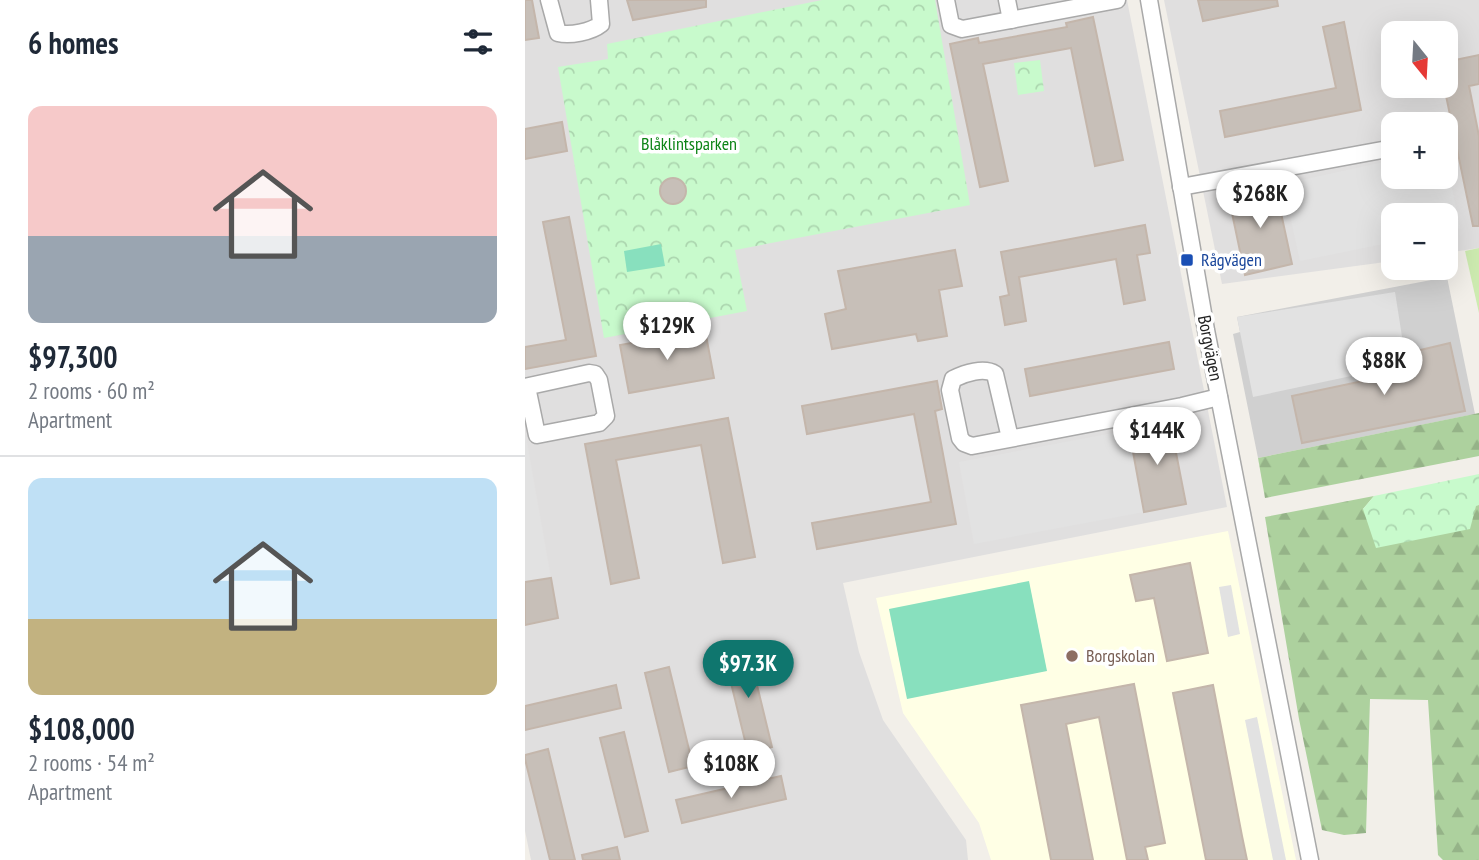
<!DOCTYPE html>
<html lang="en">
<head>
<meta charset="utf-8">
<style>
  body { margin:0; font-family:"PT Sans Narrow",sans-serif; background:#f6f6f7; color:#1f2937; height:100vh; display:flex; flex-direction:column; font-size:26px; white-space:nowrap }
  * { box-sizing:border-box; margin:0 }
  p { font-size:23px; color:#747a83 }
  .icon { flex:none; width:38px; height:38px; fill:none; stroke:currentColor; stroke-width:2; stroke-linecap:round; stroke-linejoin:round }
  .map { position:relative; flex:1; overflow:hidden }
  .details { display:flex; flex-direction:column; background:#fff; width:525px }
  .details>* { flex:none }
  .needle { width:46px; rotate:162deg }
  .controls { position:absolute; left:856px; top:21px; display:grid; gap:14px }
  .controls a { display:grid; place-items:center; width:77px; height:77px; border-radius:14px; background:#fff; box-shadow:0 7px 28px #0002; font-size:35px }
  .price { position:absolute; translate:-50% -60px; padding:0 16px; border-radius:24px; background:#fff; color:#222; font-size:23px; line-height:46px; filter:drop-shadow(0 2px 4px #0008) }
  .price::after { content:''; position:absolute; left:50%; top:42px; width:21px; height:16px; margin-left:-10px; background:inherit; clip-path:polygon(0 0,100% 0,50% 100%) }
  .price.on { background:#0f766e; color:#fff }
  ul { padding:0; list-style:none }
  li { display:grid; align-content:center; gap:14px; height:371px; padding:0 28px }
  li+li { border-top:2px solid #e0e1e3 }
  li span { display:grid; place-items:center; height:217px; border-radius:14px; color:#555 }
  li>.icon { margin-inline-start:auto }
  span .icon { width:126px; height:126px; fill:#fffc; stroke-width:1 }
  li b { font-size:30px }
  h2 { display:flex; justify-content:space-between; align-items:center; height:84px; padding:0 28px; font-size:30px }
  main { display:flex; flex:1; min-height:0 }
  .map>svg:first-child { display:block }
  .residential { fill:#e0dfdf; fill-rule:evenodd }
  .education { fill:#ffffe5 }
  .religious { fill:#d0d0d0 }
  .grass { fill:#cdebb0 }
  .forest { fill:url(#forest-firs) }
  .park { fill:url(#park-crowns) }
  .pitch { fill:#88e0be }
  .parking { fill:#e2e2e2 }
  .building { fill:#c7bfb8; stroke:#c4b6ab; stroke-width:2 }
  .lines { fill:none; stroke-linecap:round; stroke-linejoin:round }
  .minor-casing { stroke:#a9a9a9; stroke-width:19 }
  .minor { stroke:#fff; stroke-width:16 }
  .transit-dot { fill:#1a4fb4; stroke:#fff; stroke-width:2.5 }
  .education-dot { fill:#8d6e63; stroke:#fff; stroke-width:2.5 }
  .labels { text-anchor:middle; stroke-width:7; stroke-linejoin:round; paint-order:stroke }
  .park-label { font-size:18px; fill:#0c8416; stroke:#fff }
  .transit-label { font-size:18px; fill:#164399; stroke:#fff; text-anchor:start }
  .street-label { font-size:18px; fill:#222; stroke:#fff }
  .education-label { font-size:18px; fill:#785e54; stroke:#fff; text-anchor:start }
</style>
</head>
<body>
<main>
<section class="details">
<h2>6 homes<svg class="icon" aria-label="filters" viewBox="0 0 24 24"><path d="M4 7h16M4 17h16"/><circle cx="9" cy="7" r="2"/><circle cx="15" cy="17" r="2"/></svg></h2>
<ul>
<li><span style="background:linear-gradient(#f6c9c9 60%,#9aa5b1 0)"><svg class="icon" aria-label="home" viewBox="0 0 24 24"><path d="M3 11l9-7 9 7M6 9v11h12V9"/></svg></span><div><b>$97,300</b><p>2 rooms · 60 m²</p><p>Apartment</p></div></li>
<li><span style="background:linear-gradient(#bfe0f5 65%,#c2b280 0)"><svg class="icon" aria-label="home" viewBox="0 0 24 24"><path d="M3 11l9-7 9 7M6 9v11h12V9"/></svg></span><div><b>$108,000</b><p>2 rooms · 54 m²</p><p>Apartment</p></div></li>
</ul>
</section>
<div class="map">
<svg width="954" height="860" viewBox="0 0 954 860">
  <defs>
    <pattern id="forest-firs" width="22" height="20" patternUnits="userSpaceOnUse" patternTransform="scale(1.75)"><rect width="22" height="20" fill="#add19e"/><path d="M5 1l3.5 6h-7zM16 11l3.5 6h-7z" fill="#95b388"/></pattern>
    <pattern id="park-crowns" width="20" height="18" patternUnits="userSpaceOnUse" patternTransform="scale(1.75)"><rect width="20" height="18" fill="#c8facc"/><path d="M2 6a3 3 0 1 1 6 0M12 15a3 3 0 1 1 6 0" fill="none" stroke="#acd6af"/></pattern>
  </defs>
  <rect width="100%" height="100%" fill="#f2efe9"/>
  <!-- residential -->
  <g class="residential">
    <path d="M0,0H602L702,507L318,583L334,652L358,720L441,840L443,860H6L0,831Z"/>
    <path d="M639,0H954V248L921,253L920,215H868V261L697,284ZM868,33H920V86H868ZM868,124H920V177H868Z"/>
  </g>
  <!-- education -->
  <path class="education" d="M703,531L771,860H466L454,823L378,713L351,598Z"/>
  <!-- religious -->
  <path class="religious" d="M922,277L950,414L733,458L708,334L715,332L712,317Z"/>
  <!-- grass -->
  <path class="grass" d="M954,248V313L940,251Z"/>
  <!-- forest -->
  <g class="forest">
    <path d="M954,413V456L740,498L733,458Z"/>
    <path d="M849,496L838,509L954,505V860H918L913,855L903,700L845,699L841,833L819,835L797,830L774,719L740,517Z"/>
  </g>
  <!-- park -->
  <g class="park">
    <path d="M297,0H410L445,205L210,250L222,311L79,338L33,67L83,59L82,44Z"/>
    <path d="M515,60L519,91L493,95L489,63Z"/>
    <path d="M954,474V505L951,506L945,529L851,548L838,509L849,496Z"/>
  </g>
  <!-- pitch -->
  <g class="pitch">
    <path d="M136,244L140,266L102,272L99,251Z"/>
    <path d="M504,581L522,671L382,699L364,609Z"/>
  </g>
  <!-- parking -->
  <g class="parking">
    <path d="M868,160V177H920L921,172L925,178L935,228L921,231L920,215H868V242L775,261L758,184Z"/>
    <path d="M870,292L878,343L841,350L831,362V375L728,397L712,317Z"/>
    <path d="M604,430L619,512L449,544L434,462Z"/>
    <path d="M0,431L26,578L0,582Z"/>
    <path d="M706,585L715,634L703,637L694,587Z"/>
    <path d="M732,717L761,860H748L720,720Z"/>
  </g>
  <!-- building -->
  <g class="building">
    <path d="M0,0H7L14,38L0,40Z"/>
    <path d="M102,0H181V7L108,20Z"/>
    <path d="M673,0H752L753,6L678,21Z"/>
    <path d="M568,17L598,160L570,166L546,48L458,64L483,181L455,187L425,44L453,38L454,43L542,27L541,23Z"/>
    <path d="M819,22L836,110L700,137L695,111L811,88L798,27Z"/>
    <path d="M954,55V84L944,86L954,136V226H948L919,86L920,62Z"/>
    <path d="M37,122L42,151L0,159V129Z"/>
    <circle cx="148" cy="191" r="13"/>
    <path d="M750,185L767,264L720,275L703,194Z"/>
    <path d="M44,217L71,356L0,369V347L41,340L18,222Z"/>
    <path d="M620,225L625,253L612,255L620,300L599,304L591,259L494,277L501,321L480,325L475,297L484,295L476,252Z"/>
    <path d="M430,250L437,286L414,290L422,336L393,341L391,334L307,349L300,314L321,309L313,271Z"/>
    <path d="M180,330L189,378L104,393L95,345Z"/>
    <path d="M644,342L649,369L505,396L500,369Z"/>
    <path d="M925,343L940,411L777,443L767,396L857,377L853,360Z"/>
    <path d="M412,381L417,409L410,411L431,524L292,549L287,523L406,502L389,414L282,434L277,406Z"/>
    <path d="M203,418L230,557L198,563L176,445L91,460L114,578L86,584L60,444Z"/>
    <path d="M645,422L661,504L619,512L604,430Z"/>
    <path d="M665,563L683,653L642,661L629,598L611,601L605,575Z"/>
    <path d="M26,578L33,618L0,625V582Z"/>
    <path d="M223,648L247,747L223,753L199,654Z"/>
    <path d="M144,667L168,766L144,772L120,673Z"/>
    <path d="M609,684L640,843L620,847L623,860H602L574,717L541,724L568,860H526L496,705Z"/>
    <path d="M91,685L96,708L0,730V706Z"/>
    <path d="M688,685L717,836L722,860H681L648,693Z"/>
    <path d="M99,732L123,831L100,837L75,738Z"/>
    <path d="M23,749L50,860H25L0,759V755Z"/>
    <path d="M256,776L261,799L157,823L151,800Z"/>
    <path d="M92,847L95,860H58L57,855Z"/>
  </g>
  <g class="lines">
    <!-- minor casing -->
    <g class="minor-casing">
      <g id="minor">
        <path d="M24,0L33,33C45,36 66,32 76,24L74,0"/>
        <path d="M421,0L426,25L437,29L592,0"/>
        <path d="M482,0L486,20"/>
        <path d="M624,0L681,330L785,860"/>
        <path d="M656,187L868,148"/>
        <path d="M0,387L64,373L70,374L74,380L81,416L74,423L12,435L2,387"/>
        <path d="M485,438L470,374C459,367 440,373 428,379L425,390L435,438L439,443L447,446L657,406L694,397"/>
      </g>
    </g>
    <!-- minor -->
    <use href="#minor" class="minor"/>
  </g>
  <!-- markers -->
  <rect class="transit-dot" x="655" y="253" width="14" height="14" rx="3.5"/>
  <circle class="education-dot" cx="547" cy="656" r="7"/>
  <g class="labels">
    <!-- park labels -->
    <g class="park-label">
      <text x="164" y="150">Blåklintsparken</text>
    </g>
    <!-- transit labels -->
    <g class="transit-label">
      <text x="676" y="266">Rågvägen</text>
    </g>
    <!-- street labels -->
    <g class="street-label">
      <text transform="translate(685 348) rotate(79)" y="6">Borgvägen</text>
    </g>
    <!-- education labels -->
    <g class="education-label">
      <text x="561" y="662">Borgskolan</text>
    </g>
  </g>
</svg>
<div class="controls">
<a><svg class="needle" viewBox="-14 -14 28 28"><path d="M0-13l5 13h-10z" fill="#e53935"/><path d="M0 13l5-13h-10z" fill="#747a83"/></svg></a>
<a>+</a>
<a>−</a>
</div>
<b class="price" style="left:735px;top:230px">$268K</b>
<b class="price" style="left:142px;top:362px">$129K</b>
<b class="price" style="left:859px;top:397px">$88K</b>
<b class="price" style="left:632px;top:467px">$144K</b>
<b class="price on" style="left:223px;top:700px">$97.3K</b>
<b class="price" style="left:206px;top:800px">$108K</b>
</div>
</main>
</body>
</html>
